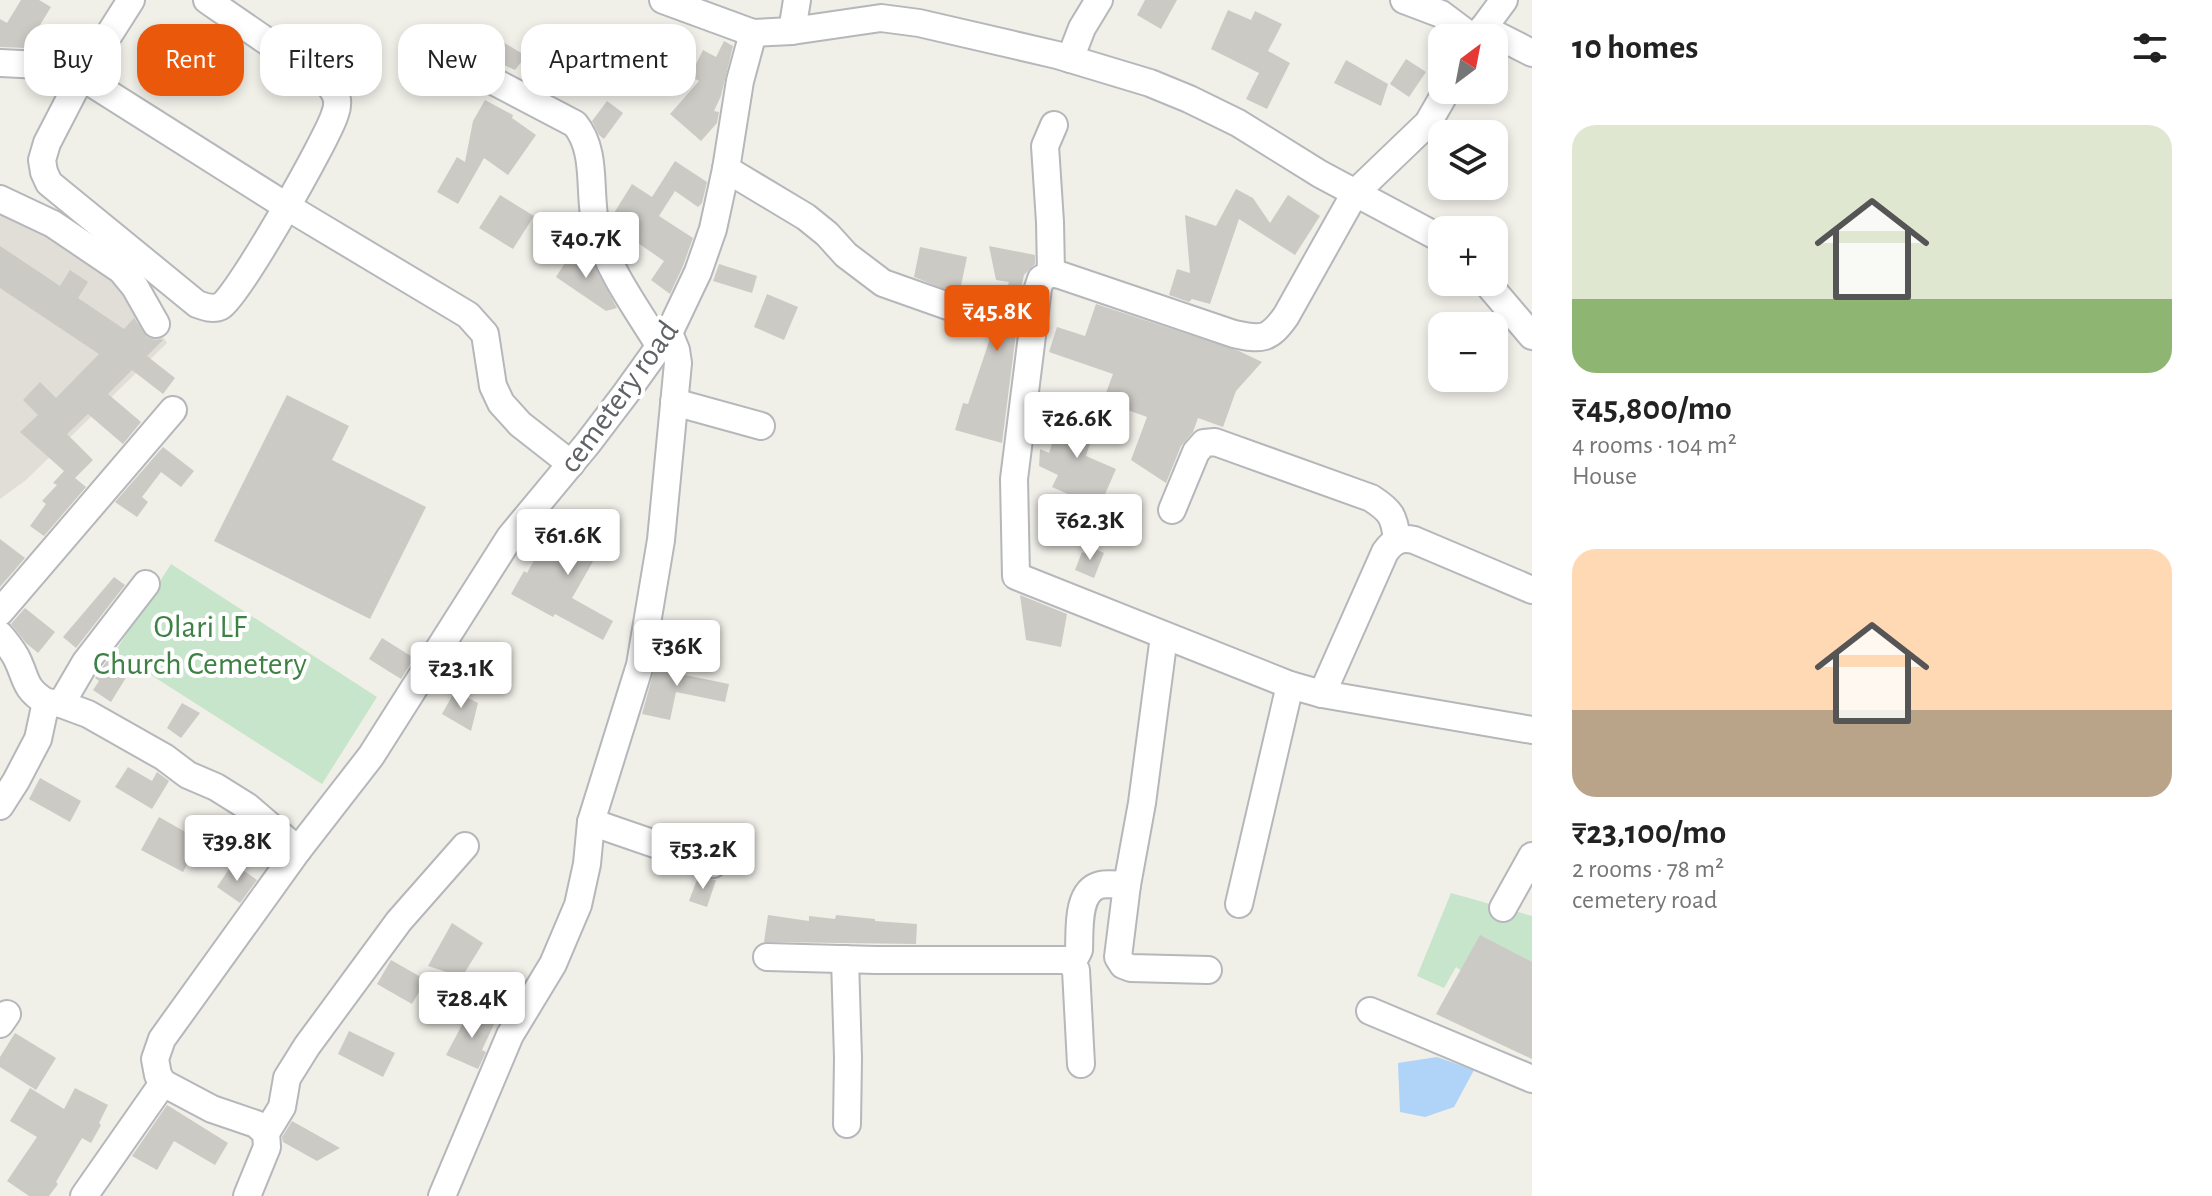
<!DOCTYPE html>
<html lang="en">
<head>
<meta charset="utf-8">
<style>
  body { margin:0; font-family:"Alegreya Sans",sans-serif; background:#f6f6f6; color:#222; height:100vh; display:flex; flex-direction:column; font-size:30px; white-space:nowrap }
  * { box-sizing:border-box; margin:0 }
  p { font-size:26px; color:#767676 }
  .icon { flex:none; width:44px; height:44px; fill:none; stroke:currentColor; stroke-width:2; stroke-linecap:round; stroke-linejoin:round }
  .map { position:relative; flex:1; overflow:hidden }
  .sheet { display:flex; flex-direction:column; background:#fff; width:680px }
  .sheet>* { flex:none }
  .top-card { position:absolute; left:24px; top:24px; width:760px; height:72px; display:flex; gap:16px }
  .needle { width:52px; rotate:32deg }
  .buttons { position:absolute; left:1428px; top:24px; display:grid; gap:16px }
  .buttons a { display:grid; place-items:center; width:80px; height:80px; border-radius:16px; background:#fff; box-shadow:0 4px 12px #0003; font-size:40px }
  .price { position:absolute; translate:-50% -68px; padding:0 18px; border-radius:8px; background:#fff; color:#222; font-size:26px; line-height:52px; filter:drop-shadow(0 2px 4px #0008) }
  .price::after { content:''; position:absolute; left:50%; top:48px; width:24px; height:18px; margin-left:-12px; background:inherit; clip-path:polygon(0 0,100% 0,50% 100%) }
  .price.current { background:#ea580c; color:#fff }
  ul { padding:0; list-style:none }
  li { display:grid; align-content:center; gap:16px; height:424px; padding:0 40px }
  li span { display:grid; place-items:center; height:248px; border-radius:24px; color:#555 }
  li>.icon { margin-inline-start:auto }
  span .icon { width:144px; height:144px; fill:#fffc; stroke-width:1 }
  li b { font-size:34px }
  h2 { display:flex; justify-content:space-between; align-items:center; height:96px; padding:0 40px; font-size:34px }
  .tag { padding:0 28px; border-radius:24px; background:#fff; box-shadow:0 4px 12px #0003; font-size:28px; line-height:72px }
  .tag.current { background:#ea580c; color:#fff }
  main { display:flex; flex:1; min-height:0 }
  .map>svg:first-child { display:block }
  .education { fill:#e0ded7 }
  .green { fill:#c7e5ca }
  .water { fill:#b0d3f8 }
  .building { fill:#cccac5 }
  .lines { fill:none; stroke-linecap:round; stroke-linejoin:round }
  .minor-casing { stroke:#b5b7bb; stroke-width:30 }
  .minor { stroke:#fff; stroke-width:26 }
  .labels { text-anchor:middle; stroke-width:8; stroke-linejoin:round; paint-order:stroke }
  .street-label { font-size:32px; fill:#5f6267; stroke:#fff }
  .park-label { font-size:32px; fill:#3d8145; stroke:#fff }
</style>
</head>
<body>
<main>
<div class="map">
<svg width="1532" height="1196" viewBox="0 0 1532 1196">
  <rect width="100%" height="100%" fill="#f0efe8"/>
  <!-- education -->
  <path class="education" d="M0,210L52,230L125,280L167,343L26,480L0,499Z"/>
  <!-- green -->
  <g class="green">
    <path d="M171,564L377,697L322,784L115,652Z"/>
    <path d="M1451,893L1532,916V1019L1456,967L1444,988L1417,976Z"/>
  </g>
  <!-- water -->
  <path class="water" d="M1437,1057L1474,1070L1454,1107L1425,1117L1400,1112L1398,1063Z"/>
  <!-- building -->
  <g class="building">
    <path d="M21,0H39L51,7L26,48L0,47V19L7,23Z"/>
    <path d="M1145,0H1177L1161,29L1137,15Z"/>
    <path d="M1228,10L1251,20L1255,11L1282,24L1268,51L1290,63L1267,109L1246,99L1259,73L1211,49Z"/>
    <path d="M493,36L526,56L515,70L482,55Z"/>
    <path d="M724,41L733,46L721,96L714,111L719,112L717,123L701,141L670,114L699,81L690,76L703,50L716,57Z"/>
    <path d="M1406,59L1426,72L1409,97L1390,84Z"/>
    <path d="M1346,60L1388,84L1381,106L1334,83Z"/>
    <path d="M485,100L513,115L512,118L536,135L508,175L484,158L458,204L437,192L457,157L465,162L473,121Z"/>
    <path d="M607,101L623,113L604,139L599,135L592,121Z"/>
    <path d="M675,161L707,182L702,203L698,207L675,191L659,216L693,238L683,266L670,294L651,280L664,261L612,225L611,218L632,184L652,197Z"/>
    <path d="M1236,189L1253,198L1270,223L1288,195L1320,216L1295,255L1239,219L1210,304L1192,299L1189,302L1169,295L1177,269L1190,273L1185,215L1216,226Z"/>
    <path d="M500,195L534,216L513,249L479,228Z"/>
    <path d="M0,246L60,286L70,270L88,282L78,298L124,329L134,318L147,337L155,340L161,339L163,340L147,356L175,378L163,394L132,370L108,394L141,422L123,444L88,414L67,434L93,460L75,478L86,487L44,536L30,526L46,504L42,501L57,485L53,483L64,471L20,432L38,415L23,400L40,382L56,398L99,354L0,288Z"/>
    <path d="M989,246L1035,255V264L1024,275L1018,302H1020L1002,443L955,430L963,403L968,404L1009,282L996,280Z"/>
    <path d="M920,247L967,257L959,295L914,277Z"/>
    <path d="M574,249L592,261L617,308L606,311L556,277Z"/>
    <path d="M719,264L757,276L752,293L713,281Z"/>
    <path d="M767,294L798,307L784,340L754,327Z"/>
    <path d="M1096,304L1239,351L1262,362L1236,391L1223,427L1198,418L1193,432L1181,446L1166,483L1131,460L1147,417L1103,401L1113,374L1049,352L1057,327L1085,336Z"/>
    <path d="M287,395L349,426L332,460L426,507L370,619L214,541Z"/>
    <path d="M1064,407L1098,418L1086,456L1116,469L1099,508L1052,487L1058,475L1039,466L1040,449L1049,453Z"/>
    <path d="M163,447L194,471L181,487L161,472L142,497L148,502L137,517L115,502Z"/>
    <path d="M590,510L619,528L608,547L603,544L572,598L613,621L603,640L555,614L553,617L511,594L524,571L527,573L541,548L560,559Z"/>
    <path d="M0,539L25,558L0,587Z"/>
    <path d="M1091,547L1104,553L1094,578L1075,570L1082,552L1088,554Z"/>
    <path d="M114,577L125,585L76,648L63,637Z"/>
    <path d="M1020,595L1067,614L1061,647L1026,640Z"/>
    <path d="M25,608L55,632L38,653L26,643L11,624Z"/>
    <path d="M382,638L414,658L401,679L369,659Z"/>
    <path d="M658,656L682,662L680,674L729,684L725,702L676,692L670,720L642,714Z"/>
    <path d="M109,658L130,671L111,702L93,690L99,681L95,678Z"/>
    <path d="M455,691L478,703L471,731L442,714Z"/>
    <path d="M182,703L200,713L181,738L167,728Z"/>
    <path d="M128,767L152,781L157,772L169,781L152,809L115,787Z"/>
    <path d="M40,778L81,801L70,822L29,799Z"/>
    <path d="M159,817L196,838L186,856L190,859L183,872L141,850Z"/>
    <path d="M233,863L257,880L240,903L217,887Z"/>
    <path d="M698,877L716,880L707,907L689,901Z"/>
    <path d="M768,915L809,921V916L835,919L836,915L875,919V921L917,924L916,944L764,942Z"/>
    <path d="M452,923L483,943L462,977L428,966Z"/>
    <path d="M1480,935L1532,962V1059L1436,1014Z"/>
    <path d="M391,960L426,980L412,1004L377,984Z"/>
    <path d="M470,1010L495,1022L482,1050L486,1052L478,1069L446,1055Z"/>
    <path d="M349,1031L395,1053L383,1077L338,1054Z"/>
    <path d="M15,1033L56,1058L36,1090L0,1067V1057Z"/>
    <path d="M30,1088L64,1109L75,1088L108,1105L99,1123L101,1125L91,1143L82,1138L56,1182L58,1184L49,1196H29L7,1181L37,1137L10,1121Z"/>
    <path d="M167,1105L228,1143L215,1165L174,1141L157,1170L132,1156Z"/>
    <path d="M292,1121L340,1148L317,1161L283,1142L282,1137Z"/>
  </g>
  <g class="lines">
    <!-- minor casing -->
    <g class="minor-casing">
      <g id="minor">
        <path d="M131,0L77,85L47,143L42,160L44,172L49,183L197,304C205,307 213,310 221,306C237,298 328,138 335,114C340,101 336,91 326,82L207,0"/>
        <path d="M663,0L753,33L792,31L881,18L919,23L1057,55L1150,83L1189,99L1238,123L1320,174L1436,236L1442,241"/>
        <path d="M1404,0L1441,14L1473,38"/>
        <path d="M1483,28L1532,53"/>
        <path d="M792,31L797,0"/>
        <path d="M1476,38L1504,0"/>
        <path d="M1070,59L1082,28L1099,0"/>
        <path d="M0,63L41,65L77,85"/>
        <path d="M82,77L286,206L468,315L485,334L493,386L501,403L520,424L571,464"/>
        <path d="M495,82L575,124C599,153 587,197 597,231C610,273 637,309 659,345"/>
        <path d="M1447,90L1428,123L1355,193L1286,316C1269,340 1262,340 1234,334L1060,275L1051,273L1041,279L1038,288L1014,479L1016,576L1290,685L1322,694L1532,730"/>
        <path d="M726,169L806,217L827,234L846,255L883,283L948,306"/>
        <path d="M0,199L53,224L121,270L135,287L156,324"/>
        <path d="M1051,273L1050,222L1045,146L1054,125"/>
        <path d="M1486,282L1532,336"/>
        <path d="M674,402L761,426"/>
        <path d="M1172,510L1196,452L1204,443L1215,442L1371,498C1391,511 1394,516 1397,539"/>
        <path d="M0,612L173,410"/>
        <path d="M0,635C6,642 12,650 16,657C27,678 23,688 46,702L38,739L16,781L0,806"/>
        <path d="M1164,636L1142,803L1127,885L1118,957L1123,965L1131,968L1208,970"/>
        <path d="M1322,694L1385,552C1393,541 1400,537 1414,540L1532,590"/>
        <path d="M46,702L61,704L88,714L164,757L188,775L216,787L248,807L298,850"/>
        <path d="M61,704L85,663L146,584"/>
        <path d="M591,822L713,864"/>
        <path d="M1239,904L1290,685"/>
        <path d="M1503,908L1532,856"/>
        <path d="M767,957L876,960H1069L1076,956L1079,950C1080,931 1076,891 1100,885C1108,883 1119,885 1127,885"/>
        <path d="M845,959L848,1058L847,1124"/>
        <path d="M1069,960L1076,970L1081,1064"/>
        <path d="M1370,1011L1532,1079"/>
        <path d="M0,1024L7,1014"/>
        <path d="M266,1133L282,1107L287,1078L307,1046L399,921L465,846"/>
        <path d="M84,1196L163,1083"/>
        <path d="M247,1196L267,1147L266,1133L256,1124L212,1109L163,1083L158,1075L155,1059L162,1039L298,850L371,756L510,537L588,443L626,393L669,333L698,272L713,229L726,169L740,81L753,33"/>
        <path d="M442,1196L510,1035L553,964L578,905L587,864L591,822L640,665L661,540L678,363L676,350L669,333"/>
      </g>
    </g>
    <!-- minor -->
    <use href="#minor" class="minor"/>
  </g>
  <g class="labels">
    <!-- street labels -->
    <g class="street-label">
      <text transform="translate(618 396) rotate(-54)" y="11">cemetery road</text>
    </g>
    <!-- park labels -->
    <g class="park-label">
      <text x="200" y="637">Olari LF<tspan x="200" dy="37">Church Cemetery</tspan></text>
    </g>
  </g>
</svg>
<div class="buttons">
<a><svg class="needle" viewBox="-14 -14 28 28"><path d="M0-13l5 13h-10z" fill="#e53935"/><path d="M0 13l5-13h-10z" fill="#767676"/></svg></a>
<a><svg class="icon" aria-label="layers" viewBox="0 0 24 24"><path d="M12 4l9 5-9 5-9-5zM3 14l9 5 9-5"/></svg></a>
<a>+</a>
<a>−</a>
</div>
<b class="price" style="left:586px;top:280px">₹40.7K</b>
<b class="price current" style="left:997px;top:353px">₹45.8K</b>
<b class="price" style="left:1077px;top:460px">₹26.6K</b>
<b class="price" style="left:1090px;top:562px">₹62.3K</b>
<b class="price" style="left:568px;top:577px">₹61.6K</b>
<b class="price" style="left:677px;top:688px">₹36K</b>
<b class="price" style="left:461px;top:710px">₹23.1K</b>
<b class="price" style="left:237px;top:883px">₹39.8K</b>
<b class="price" style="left:703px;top:891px">₹53.2K</b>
<b class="price" style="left:472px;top:1040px">₹28.4K</b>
<div class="top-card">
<a class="tag">Buy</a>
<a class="tag current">Rent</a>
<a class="tag">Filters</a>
<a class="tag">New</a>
<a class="tag">Apartment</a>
</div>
</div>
<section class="sheet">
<h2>10 homes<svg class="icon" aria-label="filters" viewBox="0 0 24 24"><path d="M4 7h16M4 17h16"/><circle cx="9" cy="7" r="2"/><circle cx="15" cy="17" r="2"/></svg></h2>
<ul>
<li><span style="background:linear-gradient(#dfe7d0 70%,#8fb573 0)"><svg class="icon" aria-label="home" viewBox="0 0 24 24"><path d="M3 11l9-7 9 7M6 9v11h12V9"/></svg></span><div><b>₹45,800/mo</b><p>4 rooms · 104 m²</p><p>House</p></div></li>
<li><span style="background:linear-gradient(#ffd9b3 65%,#b9a48a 0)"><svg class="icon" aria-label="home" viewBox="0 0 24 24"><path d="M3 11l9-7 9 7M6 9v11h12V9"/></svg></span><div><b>₹23,100/mo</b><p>2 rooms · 78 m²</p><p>cemetery road</p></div></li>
</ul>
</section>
</main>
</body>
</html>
